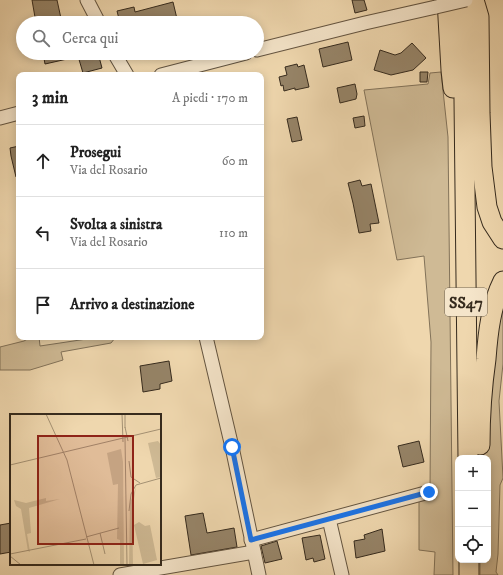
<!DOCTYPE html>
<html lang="it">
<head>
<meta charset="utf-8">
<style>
	:root { --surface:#fff; --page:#f6f6f6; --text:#222; --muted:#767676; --line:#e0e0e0 }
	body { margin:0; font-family:"IM FELL DW Pica",serif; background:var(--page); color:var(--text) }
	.controls { position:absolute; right:12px; bottom:12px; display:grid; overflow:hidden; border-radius:8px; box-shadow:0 2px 10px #0003 }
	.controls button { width:36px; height:36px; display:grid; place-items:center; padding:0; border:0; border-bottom:1px solid var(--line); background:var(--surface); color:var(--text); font:20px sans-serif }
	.stop { position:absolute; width:12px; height:12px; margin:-9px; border:3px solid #1a73e8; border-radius:50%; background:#fff }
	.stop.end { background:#1a73e8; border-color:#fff; box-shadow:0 1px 4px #0008 }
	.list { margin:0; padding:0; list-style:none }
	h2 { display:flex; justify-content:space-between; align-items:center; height:52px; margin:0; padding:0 16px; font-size:17px }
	h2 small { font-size:13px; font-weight:400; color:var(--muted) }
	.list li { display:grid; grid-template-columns:26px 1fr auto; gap:12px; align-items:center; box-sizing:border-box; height:72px; padding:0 16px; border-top:1px solid var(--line) }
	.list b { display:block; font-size:15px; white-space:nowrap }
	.list p { margin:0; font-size:13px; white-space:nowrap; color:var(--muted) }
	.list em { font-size:13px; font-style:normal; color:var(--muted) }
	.icon { flex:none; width:22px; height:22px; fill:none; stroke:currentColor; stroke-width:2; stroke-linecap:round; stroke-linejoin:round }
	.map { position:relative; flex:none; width:503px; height:575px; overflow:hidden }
	.search { position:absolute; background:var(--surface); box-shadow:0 2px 10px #0003; left:16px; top:16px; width:248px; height:44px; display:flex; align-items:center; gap:10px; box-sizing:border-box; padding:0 14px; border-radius:22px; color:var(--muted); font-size:15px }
	.panel { position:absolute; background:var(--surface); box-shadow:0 2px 10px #0003; left:16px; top:72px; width:248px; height:268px; border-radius:8px }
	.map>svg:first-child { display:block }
</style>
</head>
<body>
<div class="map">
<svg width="503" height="575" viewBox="0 0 503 575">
	<rect width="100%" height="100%" fill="#efd7ae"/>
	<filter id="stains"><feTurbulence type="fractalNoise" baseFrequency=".005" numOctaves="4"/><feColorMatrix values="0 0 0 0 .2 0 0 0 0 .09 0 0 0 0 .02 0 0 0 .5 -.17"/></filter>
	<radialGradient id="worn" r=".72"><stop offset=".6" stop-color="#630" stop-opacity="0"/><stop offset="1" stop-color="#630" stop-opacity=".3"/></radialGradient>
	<g fill="#cfba95" stroke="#827259">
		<path d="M441,72L448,137L453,575H434L435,552L419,550V494L430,491L431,342L424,256L397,260L364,90L428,84L430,73Z"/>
		<path d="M503,285V364L499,401L503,478L500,485L498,554L496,572L498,575H480V560H488V458H483L485,387Z"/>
		<path d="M31,337H39L40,346L100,337H115V338L111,343L61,352L63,360L30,370H0V347L24,341Z"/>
	</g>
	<g fill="#968468" stroke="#352a1d">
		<path d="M32,0H57L62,23H36Z"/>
		<path d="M352,0H364L367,10L355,13Z"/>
		<path d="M173,2L178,23H120L117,11L134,7L135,12Z"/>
		<path d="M348,42L352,60L323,67L319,49Z"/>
		<path d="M412,43L426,58L413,70L391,75L374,70L380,50L395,55L401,53Z"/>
		<path d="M43,53H76V57L45,64Z"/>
		<path d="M90,53H98L102,68L83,73L78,56Z"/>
		<path d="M297,64L298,67L304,65L309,87L295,90V88L284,91L283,85L281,86L279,77L287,75L285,67Z"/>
		<path d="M420,72H428L427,82H420Z"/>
		<path d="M355,84L357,94L356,99L340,103L337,88Z"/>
		<path d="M364,116L365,126L355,128L353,118Z"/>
		<path d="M297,117L302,140L292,142L287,119Z"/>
		<path d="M19,146V177H16L11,156L10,148Z"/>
		<path d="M360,180L362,186L371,184L379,223L370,224L371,231L359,233L353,203L348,183Z"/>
		<path d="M169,361L172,381L160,384V389L143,392L140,366Z"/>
		<path d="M419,441L424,462L403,467L398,446Z"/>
		<path d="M203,513L207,533L234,528L237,547L191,555L185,516Z"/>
		<path d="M11,523V552L0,554V525Z"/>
		<path d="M382,529L385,551L356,558L354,541L365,539L364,535Z"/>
		<path d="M320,535L325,559L314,562L313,558L306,560L302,538Z"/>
		<path d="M277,541L282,559L265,563L261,546Z"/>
	</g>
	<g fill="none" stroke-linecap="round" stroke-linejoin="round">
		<defs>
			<g id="minor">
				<path d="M87,0L99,23"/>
				<path d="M257,50L365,23L436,7"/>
				<path d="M114,53L127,75"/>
				<path d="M161,75L246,53"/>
				<path d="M0,118L19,113"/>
				<path d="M206,337L232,447L259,575"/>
				<path d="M329,519L342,575"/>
				<path d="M251,540L429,492"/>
				<path d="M120,575L254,552"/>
			</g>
			<g id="highway">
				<path d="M447,0L451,70L453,88"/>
				<path d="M474,0L479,17L480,113L482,167L487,207L492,222L503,239"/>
				<path d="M463,10L468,458"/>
				<path d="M480,445C480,416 482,387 486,359C488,332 491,305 503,281"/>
				<path d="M469,560V575"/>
			</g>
		</defs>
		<use href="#minor" stroke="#645541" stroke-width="15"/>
		<use href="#highway" stroke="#352a1d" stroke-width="21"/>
		<use href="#minor" stroke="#f5e5ca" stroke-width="13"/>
		<use href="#highway" stroke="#efd7ae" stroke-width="19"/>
		<defs>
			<path id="minor-bridge" d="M436,7L466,0"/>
		</defs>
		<use href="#minor-bridge" stroke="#645541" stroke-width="15" stroke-linecap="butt"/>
		<use href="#minor-bridge" stroke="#f5e5ca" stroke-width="13"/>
	</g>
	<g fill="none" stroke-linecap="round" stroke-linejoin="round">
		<path stroke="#1a73e8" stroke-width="5" d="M232,447L251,540L429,492"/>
	</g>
	<g text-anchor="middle" stroke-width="3" stroke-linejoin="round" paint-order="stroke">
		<rect fill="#f5e5ca" stroke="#6f6251" stroke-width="1" x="445" y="288" width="42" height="28" rx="3"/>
		<g font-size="16" font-weight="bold" fill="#352a1d">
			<text x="466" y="308">SS47</text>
		</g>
	</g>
	<g transform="translate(10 414)">
		<rect width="151" height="151" fill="#efd7ae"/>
		<path d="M148,27L151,31V63L146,64L138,29ZM111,35L113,48L114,151H110V126L107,125L108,70L103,71L97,39ZM126,73L122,97L123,151H119L120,89ZM36,84V87L50,85L19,94L21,119L17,120L20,138L18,137L11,95L6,92L4,86L16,89ZM129,108L135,112L140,111L147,146L133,150L124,111Z" fill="#cfba95"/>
		<path fill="none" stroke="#a59274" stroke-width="1" d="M36,0L57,46L84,151M112,0L113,28M115,0V14M115,13L118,27M115,24L117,151M119,47L121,63L130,69M0,51L151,15M119,97L121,80L126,71L151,64M90,119L95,140M76,123L109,114M0,140L76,125M0,142L11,151"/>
		<path fill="#8f2418" fill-opacity="0.15" stroke="#8f2418" stroke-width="2" d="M28,22H123V130H28Z"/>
		<rect width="151" height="151" fill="none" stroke="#352a1d" stroke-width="2"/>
	</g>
	<rect width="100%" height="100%" filter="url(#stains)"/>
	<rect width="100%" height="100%" fill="url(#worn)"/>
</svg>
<div class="controls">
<button>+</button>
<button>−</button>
<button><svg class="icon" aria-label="locate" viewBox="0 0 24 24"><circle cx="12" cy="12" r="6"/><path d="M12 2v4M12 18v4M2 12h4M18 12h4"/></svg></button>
</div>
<div class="stop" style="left:232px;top:447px"></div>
<div class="stop end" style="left:429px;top:492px"></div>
<div class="search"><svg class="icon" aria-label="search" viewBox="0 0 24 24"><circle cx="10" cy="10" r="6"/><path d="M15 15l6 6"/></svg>Cerca qui</div>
<section class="panel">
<h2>3 min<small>A piedi · 170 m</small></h2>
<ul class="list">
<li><svg class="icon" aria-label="ahead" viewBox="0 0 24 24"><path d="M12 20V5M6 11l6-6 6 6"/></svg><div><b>Prosegui</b><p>Via del Rosario</p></div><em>60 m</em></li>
<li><svg class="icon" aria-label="left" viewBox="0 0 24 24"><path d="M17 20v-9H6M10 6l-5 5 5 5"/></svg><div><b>Svolta a sinistra</b><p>Via del Rosario</p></div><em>110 m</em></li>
<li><svg class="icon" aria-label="arrive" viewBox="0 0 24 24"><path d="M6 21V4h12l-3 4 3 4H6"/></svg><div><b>Arrivo a destinazione</b></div></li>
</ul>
</section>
</div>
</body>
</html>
